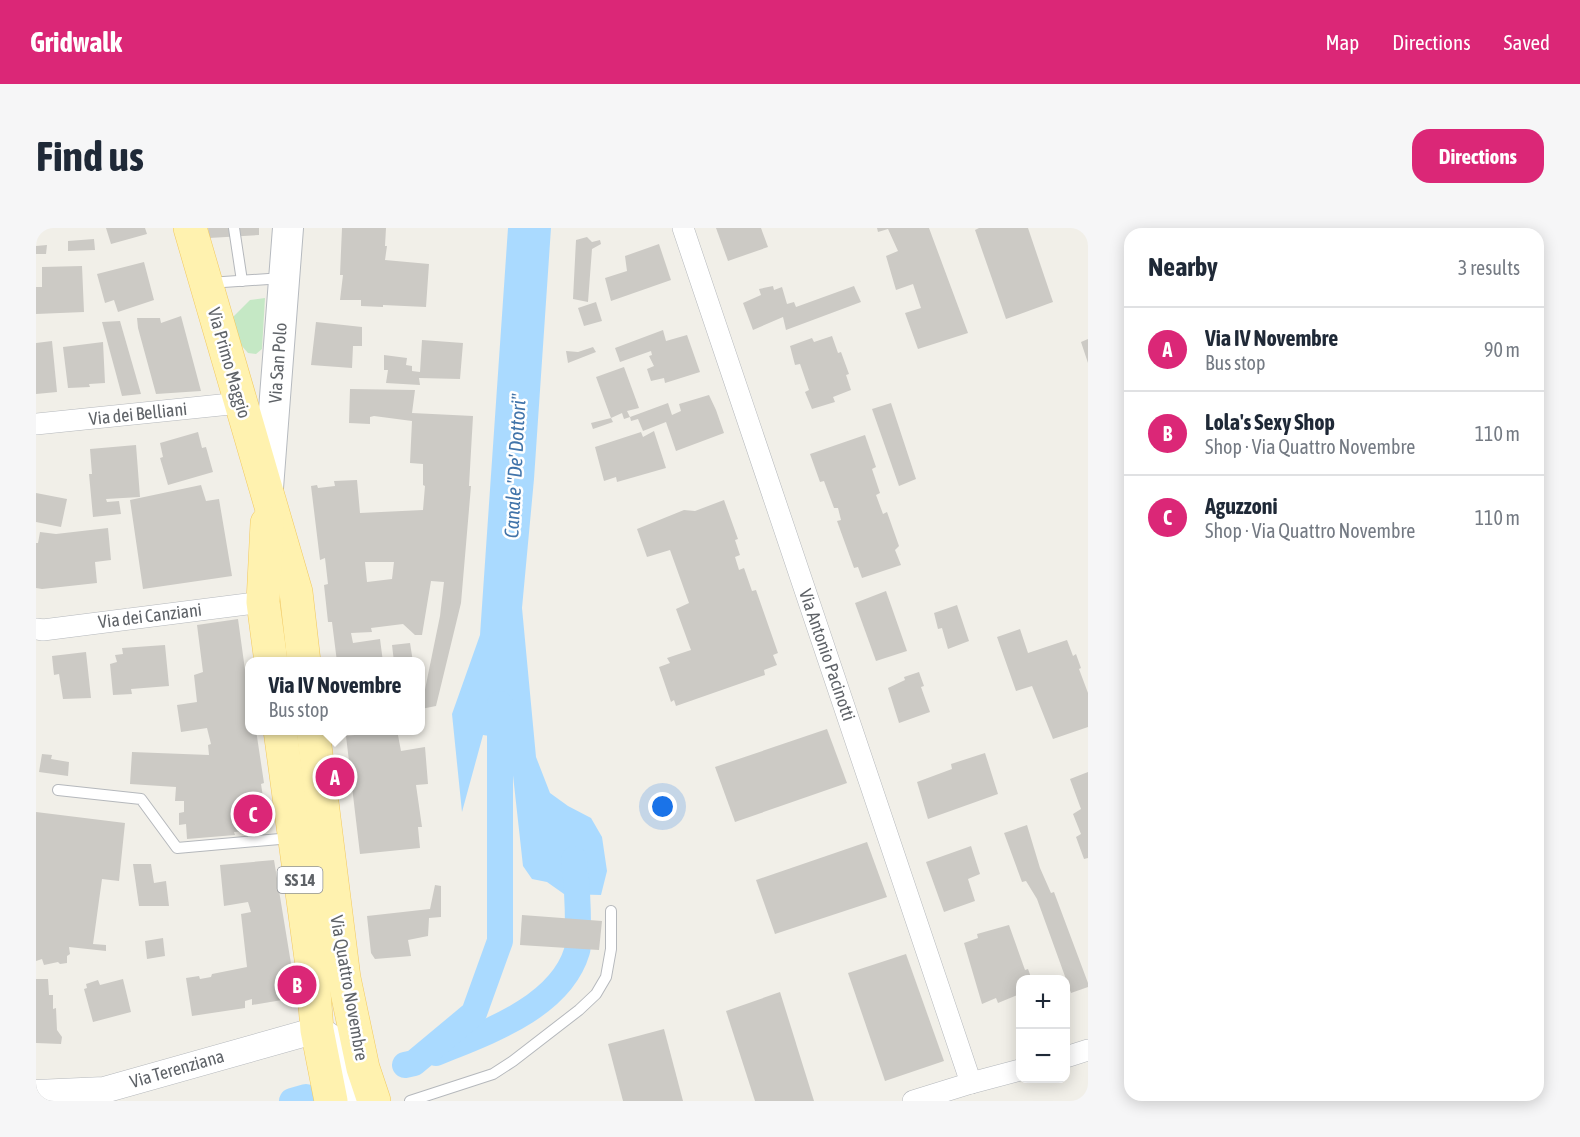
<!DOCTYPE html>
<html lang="en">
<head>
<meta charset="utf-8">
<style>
	:root { --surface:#fff; --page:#f6f6f7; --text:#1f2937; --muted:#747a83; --line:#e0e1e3; --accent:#db2777 }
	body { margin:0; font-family:"Asap Condensed",sans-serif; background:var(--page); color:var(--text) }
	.controls { position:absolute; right:18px; bottom:18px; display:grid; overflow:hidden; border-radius:12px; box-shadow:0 3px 15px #0003 }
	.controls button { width:54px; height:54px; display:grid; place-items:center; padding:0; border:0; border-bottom:2px solid var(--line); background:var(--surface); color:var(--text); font:30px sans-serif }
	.you { position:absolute; left:627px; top:579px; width:21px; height:21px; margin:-15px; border:4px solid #fff; border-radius:50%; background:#1a73e8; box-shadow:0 0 0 9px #1a73e833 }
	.badge { display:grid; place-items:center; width:39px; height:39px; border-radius:50%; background:var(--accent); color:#fff; font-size:20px; font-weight:700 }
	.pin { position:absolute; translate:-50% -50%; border:3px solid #fff; box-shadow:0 2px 6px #0006 }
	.popup { position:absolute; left:209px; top:429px; width:180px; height:78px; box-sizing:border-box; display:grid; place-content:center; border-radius:12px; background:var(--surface); filter:drop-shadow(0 2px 4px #0005); font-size:20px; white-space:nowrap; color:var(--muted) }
	.popup b { font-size:22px; color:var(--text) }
	.popup::after { content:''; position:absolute; left:50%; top:100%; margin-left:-12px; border:12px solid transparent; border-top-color:var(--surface) }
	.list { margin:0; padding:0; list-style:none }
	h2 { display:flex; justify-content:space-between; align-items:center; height:78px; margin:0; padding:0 24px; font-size:26px }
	h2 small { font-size:20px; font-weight:400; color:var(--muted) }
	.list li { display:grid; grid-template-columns:39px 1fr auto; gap:18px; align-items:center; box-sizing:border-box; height:84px; padding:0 24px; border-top:2px solid var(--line) }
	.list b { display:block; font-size:22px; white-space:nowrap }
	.list p { margin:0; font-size:20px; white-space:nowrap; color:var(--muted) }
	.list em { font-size:20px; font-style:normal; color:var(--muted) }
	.map { position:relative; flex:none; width:1052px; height:873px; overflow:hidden; border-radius:18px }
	header { display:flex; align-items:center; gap:36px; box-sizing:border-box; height:84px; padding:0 30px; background:var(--accent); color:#fff }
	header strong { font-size:28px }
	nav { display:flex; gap:33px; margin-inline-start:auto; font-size:21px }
	.intro { display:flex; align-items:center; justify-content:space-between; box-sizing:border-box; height:144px; padding:0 36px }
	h1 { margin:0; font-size:42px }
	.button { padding:15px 27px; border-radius:18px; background:var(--accent); color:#fff; font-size:21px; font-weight:700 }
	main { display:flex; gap:36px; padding:0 36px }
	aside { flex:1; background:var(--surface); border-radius:18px; box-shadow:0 3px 15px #0003 }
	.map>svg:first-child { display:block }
</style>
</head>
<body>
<header>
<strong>Gridwalk</strong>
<nav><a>Map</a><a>Directions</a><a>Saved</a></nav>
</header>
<div class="intro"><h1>Find us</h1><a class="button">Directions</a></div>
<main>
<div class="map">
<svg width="1052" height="873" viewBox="0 0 1052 873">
	<rect width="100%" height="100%" fill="#f1efe8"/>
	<path fill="#c5e8c5" d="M229,70L226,121L220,126L212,125L205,117L197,89L214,72Z"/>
	<path fill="#aadaff" d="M472,0H515L498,251L486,380L500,529L514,565L532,578L555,590L566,609L571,643L565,667L528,666L511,654L496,651L487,638L473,511L447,507L426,584L416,486L444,407Z"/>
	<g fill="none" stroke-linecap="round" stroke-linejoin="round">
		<g stroke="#aadaff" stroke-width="26">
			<path d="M400,825C449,805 524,780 541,723C543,716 542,707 542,700C542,677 541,655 538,631"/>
			<path d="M369,837L378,835L438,785L464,713V476"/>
			<path d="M256,873L270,869"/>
		</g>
	</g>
	<g fill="#cccac5" fill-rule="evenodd">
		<path d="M70,0H109L111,6L75,16Z"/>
		<path d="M172,0H223V7L173,10Z"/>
		<path d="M306,0H350L349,18H351L349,32L393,36L390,79L347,77V79L325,78V72H304L307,47H304Z"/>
		<path d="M680,0H725L732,19L692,33Z"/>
		<path d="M841,0H893L932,105L882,121L869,85L885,80L877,56L860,62L850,28L862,23L852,1L842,4Z"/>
		<path d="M943,0H992L1017,74L970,91L939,2Z"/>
		<path d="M551,9L556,14L564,12L565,16L556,21L552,74L537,71L540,12Z"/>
		<path d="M58,11L59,22L32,23V13Z"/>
		<path d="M623,16L635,52L575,73L569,50L591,43L589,28Z"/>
		<path d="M11,17L10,26H0V18Z"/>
		<path d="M108,34L118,72L82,84L78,72L69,75L61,46Z"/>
		<path d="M46,38L48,84L0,86V59H6V39Z"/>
		<path d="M737,58L738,62L746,59L751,76L758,74L760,79L818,58L825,74L750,102L747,89L717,102L707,75L725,67L723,61Z"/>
		<path d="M560,74L566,93L548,98L542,80Z"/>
		<path d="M145,88L165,163L120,166L102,100L101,90H124L125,95Z"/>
		<path d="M84,93L105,166L86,168L66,94Z"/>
		<path d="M280,94L326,99V118H317L316,140L275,137Z"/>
		<path d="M627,102L630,113L651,107L664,144L629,155L628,150L615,153L611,141L618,138L613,128L616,127L615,123L584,134L579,120Z"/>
		<path d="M796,108L802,125L805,124L813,146L810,147L815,162L797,169L799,174L776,181L769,164L773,162L764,136L759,137L754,118L776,110L778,114Z"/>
		<path d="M1052,111V135L1045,114Z"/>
		<path d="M386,112L427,115L424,151L383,150L384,157L350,155L352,142H348V127L371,130L370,137L376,138V143L384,144Z"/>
		<path d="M16,113L21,164L0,166V115Z"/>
		<path d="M67,114L69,155L53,156L54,159L32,160L27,119Z"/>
		<path d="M557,119L560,124L532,135L530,123L542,124Z"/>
		<path d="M588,139L603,180L591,183L594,189L588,191L586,185L575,190L577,194L557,201L555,195L575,190L560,149Z"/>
		<path d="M314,161L379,162L376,185L437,188L433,258H435L425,375L400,478L385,481L404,388L408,354L395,353L386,407H379L367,396L335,400L336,404L315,405L317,415L344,411L347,434H301L296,394H292L288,357L292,356L289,330L284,332L275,258L281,257L282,260L299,258L298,253L321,252L324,285L387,282L389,258L387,257V236L374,235L376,193L338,188L334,189V196L313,195ZM329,334H358L356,351L331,354Z"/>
		<path d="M673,167L680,182L688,205L640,223L630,194L607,203L602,191L595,193L594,189L632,175L636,187L645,183L643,176Z"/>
		<path d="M855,175L880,251L863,258L836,181Z"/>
		<path d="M618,203L630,240L581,254L580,249L568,253L559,219L605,204L607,209Z"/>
		<path d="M162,204L166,220L170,219L177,244L132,257L124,230L127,229L124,215Z"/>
		<path d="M829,207L840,239L836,241L844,265L840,267L847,286L851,284L863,318L859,322L865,337L826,350L822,339L818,340L801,293L805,292L802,280H798L788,253L784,254L774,226Z"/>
		<path d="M100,217L104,269L70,271L71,274L83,273L85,286L57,289L53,246H56L54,221Z"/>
		<path d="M165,257L170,273L183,271L196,348L107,361L94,272Z"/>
		<path d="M0,265L31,271L25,299L0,294Z"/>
		<path d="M688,272L702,311L699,312L704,327L699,329L703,342L708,340L716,363L720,362L742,425L737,427L741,437L728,442L729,447L640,478L638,472L635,474L623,439L634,435L631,430L655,422L640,381L653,375L634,322L611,329L601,301L648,282L659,283Z"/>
		<path d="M72,300L75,332L59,334L61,355L6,361L0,360V315H2L4,304L20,306Z"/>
		<path d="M850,363L871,423L840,433L819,375Z"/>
		<path d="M921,377L933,413L912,421L906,400L902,401L898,385Z"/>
		<path d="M202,391L214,478V502H220L228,555L225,556L232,601L198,604L199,607L151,611L150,596L143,597V585L148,584V573H139L140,559L94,556L96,524L173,527L172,517L175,516L171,500L145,504L141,477L161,474L158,447L167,444L161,397Z"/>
		<path d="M984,401L992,425L1031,412L1037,428L1040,426L1045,440L1043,441L1052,465V499L1017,511L996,458L980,463L961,409Z"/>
		<path d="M374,415L377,434H358L356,417Z"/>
		<path d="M129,417L133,458L95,461L96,466L77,467L74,436L81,434L79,427L87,426L86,420Z"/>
		<path d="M50,424L55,470L27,471L23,446L18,447L16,428Z"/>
		<path d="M883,444L888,458L885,459L894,484L863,495L852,460L869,452L868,449Z"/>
		<path d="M791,501L811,555L699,594L679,539Z"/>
		<path d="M361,502L365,523L389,519L392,556L380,557L386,599H382L384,620L324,626L310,508Z"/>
		<path d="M949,525L962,566L892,591L881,554L916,541L915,536Z"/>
		<path d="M6,526L16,527L15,531L33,534L32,548L3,544Z"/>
		<path d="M1052,544V630L1048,631L1040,609L1045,606L1037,586L1045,581L1034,551Z"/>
		<path d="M0,584L89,595L83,653L66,651L57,716L70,717V723L33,719L34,726L31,728V735L24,736L22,734L8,737L6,731L0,733Z"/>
		<path d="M991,597L1004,640L1015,665L1018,664L1052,755V759L1035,765L1001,671L990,653L986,654L968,605Z"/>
		<path d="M831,614L851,669L739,706L720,652Z"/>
		<path d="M935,618L944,646L932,651L939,673L908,684L890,634Z"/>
		<path d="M238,632L259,760L252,771L216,777V771L209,773V780L156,788L150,750L163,748L164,751L175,749L176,746L211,739L205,686L215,684L212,674L188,678L184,637Z"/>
		<path d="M97,636H115L118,655L130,653L133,678H103Z"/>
		<path d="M399,657L405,658V689L393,690L392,708L372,712L375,728L339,731L335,725L331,688L394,681Z"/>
		<path d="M486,687L566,693L563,722L484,717Z"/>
		<path d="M973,697L989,742L992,741L996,752H984V766L962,775L960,770L946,776L928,715L942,710L941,706Z"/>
		<path d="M127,710L129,728L111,731L109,713Z"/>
		<path d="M870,726L908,833L849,853L812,745Z"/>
		<path d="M0,751H12L13,767H17V781L20,780L21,802L26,809L25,816L0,815Z"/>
		<path d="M87,751L95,784L57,794L48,761L51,760L50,756L62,752L64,757Z"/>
		<path d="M744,764L778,873H719L690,783Z"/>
		<path d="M628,801L647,873H587L572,816Z"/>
	</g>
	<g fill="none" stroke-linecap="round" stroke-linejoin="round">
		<defs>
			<g id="service">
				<path d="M198,0L206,53"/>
				<path d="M173,55L247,50"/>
				<path d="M22,562L105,571L141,620L255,610"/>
				<path d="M374,873L457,846L477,833L543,782L560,766L570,749L575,721V683"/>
			</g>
			<g id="minor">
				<path d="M647,0L935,855"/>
				<path d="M0,196L204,175"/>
				<path d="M0,401L7,402L227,374"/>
				<path d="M1030,829L1052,822"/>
				<path d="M877,873L935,855L984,842"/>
			</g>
			<path id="tertiary" d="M0,865L68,862L281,802C311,810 309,848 321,873"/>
			<path id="secondary" d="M232,260L252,0"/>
			<g id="primary">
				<path d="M154,0L260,364L268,434"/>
				<path d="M231,295L227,374L235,434"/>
				<path d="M244,502L276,738L281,802L295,873"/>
				<path d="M277,502L308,750L327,840L338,873"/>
			</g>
		</defs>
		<use href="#service" stroke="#b5b8bc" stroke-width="12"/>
		<use href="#minor" stroke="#b5b8bc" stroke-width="22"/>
		<use href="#tertiary" stroke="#b5b8bc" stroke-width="27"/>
		<use href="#secondary" stroke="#b6babf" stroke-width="32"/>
		<use href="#primary" stroke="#f2c960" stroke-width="34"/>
		<use href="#service" stroke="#fff" stroke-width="10"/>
		<use href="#minor" stroke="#fff" stroke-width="21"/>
		<use href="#tertiary" stroke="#fff" stroke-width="26"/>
		<use href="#secondary" stroke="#fff" stroke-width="30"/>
		<use href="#primary" stroke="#fff2af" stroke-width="33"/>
	</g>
	<g text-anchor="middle" stroke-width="5" stroke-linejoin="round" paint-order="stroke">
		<rect fill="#fff" stroke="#8f9295" stroke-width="1.5" x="241.5" y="639" width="45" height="26" rx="4.5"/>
		<g font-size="16" font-weight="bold" fill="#5f6368">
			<text x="264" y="658">SS 14</text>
		</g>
		<g font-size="18" fill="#5f6368" stroke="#fff">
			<text transform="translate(193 135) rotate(74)" y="6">Via Primo Maggio</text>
			<text transform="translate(242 135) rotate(-86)" y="6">Via San Polo</text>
			<text transform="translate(102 186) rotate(-6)" y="6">Via dei Belliani</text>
			<text transform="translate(114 388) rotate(-7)" y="6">Via dei Canziani</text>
			<text transform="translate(791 427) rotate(71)" y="6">Via Antonio Pacinotti</text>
			<text transform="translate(313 760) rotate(80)" y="6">Via Quattro Novembre</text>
			<text transform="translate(141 841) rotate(-16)" y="6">Via Terenziana</text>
		</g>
		<g font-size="20" font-style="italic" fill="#4174aa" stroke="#fff">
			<text transform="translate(479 238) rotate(-87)" y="7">Canale "De' Dottori"</text>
		</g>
	</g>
</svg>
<div class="controls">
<button>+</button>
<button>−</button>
</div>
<div class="you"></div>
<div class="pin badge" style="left:299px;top:549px">A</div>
<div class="popup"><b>Via IV Novembre</b>Bus stop</div>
<div class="pin badge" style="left:261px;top:757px">B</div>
<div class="pin badge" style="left:217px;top:586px">C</div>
</div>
<aside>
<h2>Nearby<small>3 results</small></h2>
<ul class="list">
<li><span class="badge">A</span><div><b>Via IV Novembre</b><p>Bus stop</p></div><em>90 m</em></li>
<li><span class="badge">B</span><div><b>Lola's Sexy Shop</b><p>Shop · Via Quattro Novembre</p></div><em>110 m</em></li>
<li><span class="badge">C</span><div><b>Aguzzoni</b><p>Shop · Via Quattro Novembre</p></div><em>110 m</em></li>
</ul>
</aside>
</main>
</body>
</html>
